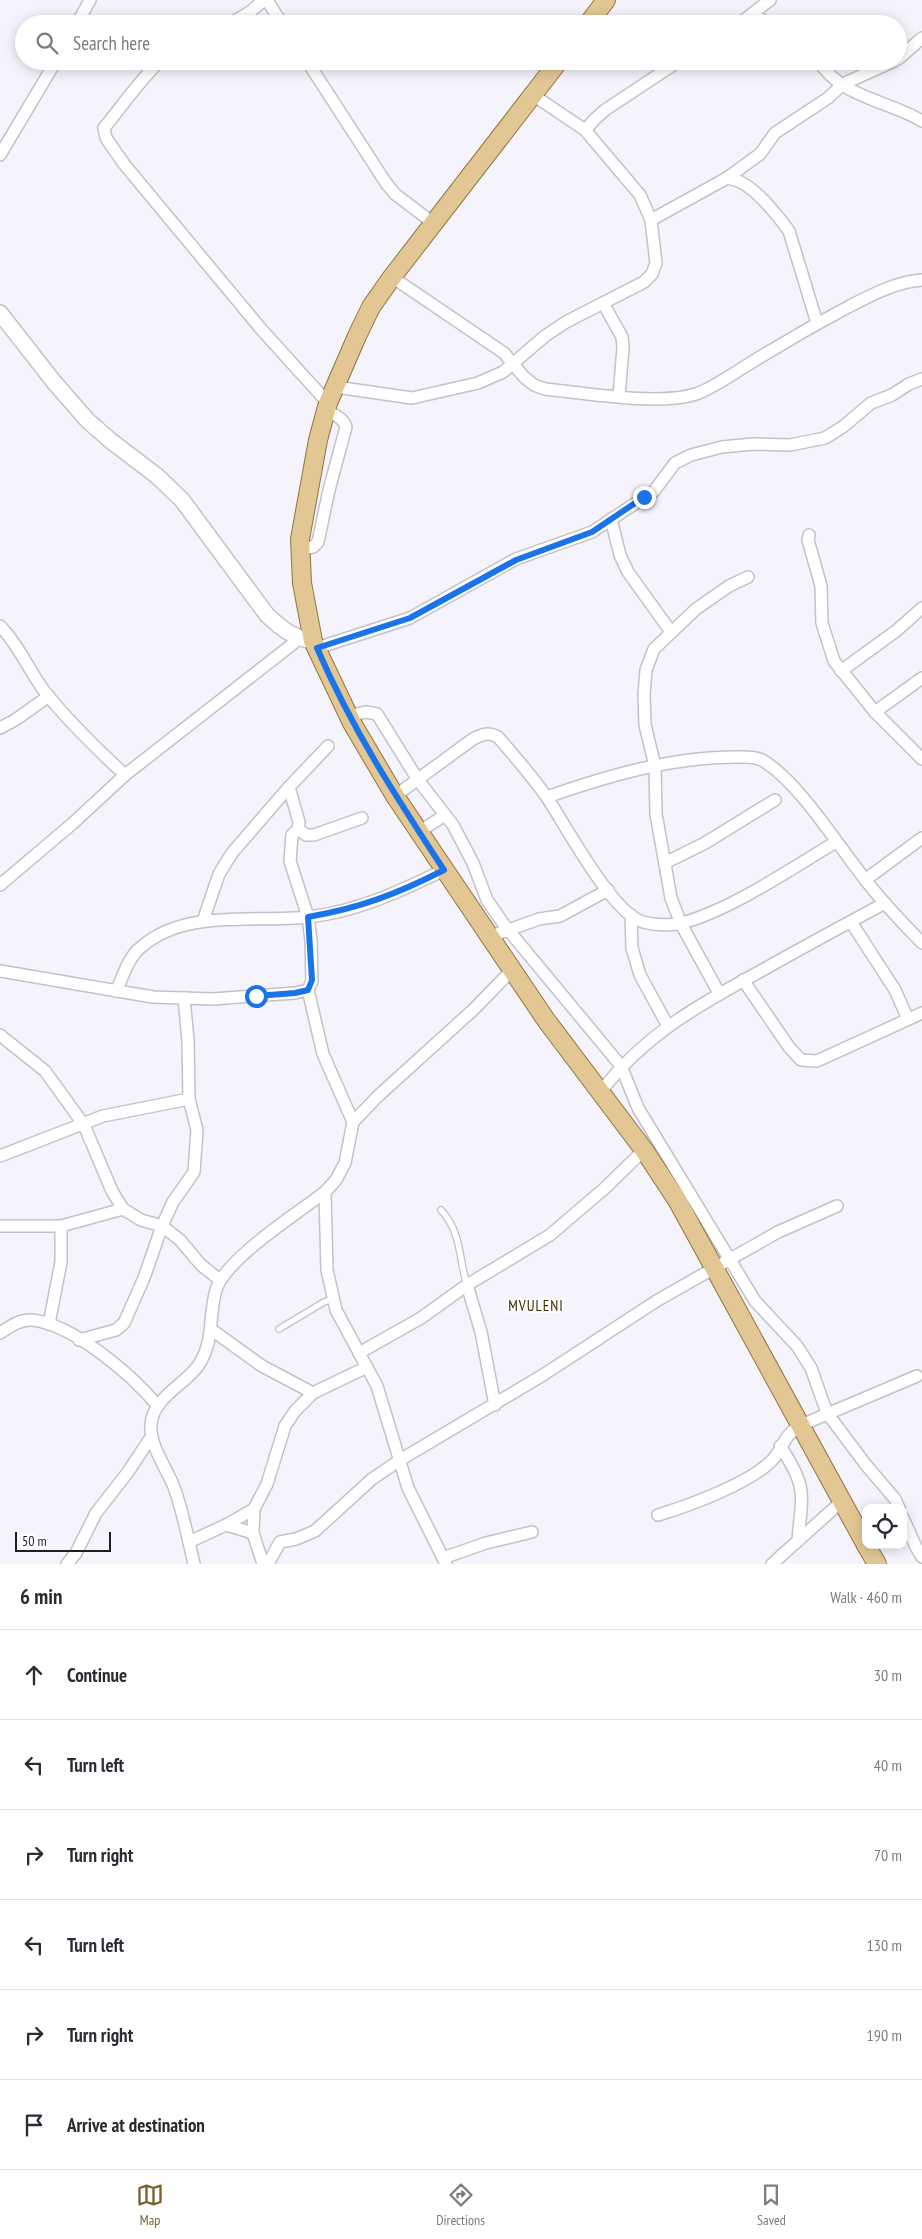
<!DOCTYPE html>
<html lang="en">
<head>
<meta charset="utf-8">
<style>
	:root { --surface:#fff; --page:#f2f2f3; --text:#2b2b33; --muted:#7c7c81; --line:#e1e1e2; --accent:#796031 }
	body { margin:0; font-family:"PT Sans Narrow",sans-serif; background:var(--page); color:var(--text) }
	.controls { position:absolute; right:15px; bottom:15px; display:grid; overflow:hidden; border-radius:10px; box-shadow:0 2px 12px #0003 }
	.controls button { width:45px; height:45px; display:grid; place-items:center; padding:0; border:0; border-bottom:1px solid var(--line); background:var(--surface); color:var(--text); font:25px sans-serif }
	.scale { position:absolute; left:15px; bottom:12px; width:96px; box-sizing:border-box; padding-left:5px; border:2px solid #1e1e21; border-top:0; font-size:14px; line-height:18px; white-space:nowrap; color:#1e1e21; -webkit-text-stroke:4px #fff; paint-order:stroke }
	.stop { position:absolute; width:15px; height:15px; margin:-11px; border:4px solid #1a73e8; border-radius:50%; background:#fff }
	.stop.end { background:#1a73e8; border-color:#fff; box-shadow:0 1px 5px #0008 }
	.list { margin:0; padding:0; list-style:none }
	h2 { display:flex; justify-content:space-between; align-items:center; height:65px; margin:0; padding:0 20px; font-size:21px }
	h2 small { font-size:16px; font-weight:400; color:var(--muted) }
	.list li { display:grid; grid-template-columns:32px 1fr auto; gap:15px; align-items:center; box-sizing:border-box; height:90px; padding:0 20px; border-top:1px solid var(--line) }
	.list b { display:block; font-size:19px; white-space:nowrap }
	.list em { font-size:16px; font-style:normal; color:var(--muted) }
	.icon { flex:none; width:28px; height:28px; fill:none; stroke:currentColor; stroke-width:2; stroke-linecap:round; stroke-linejoin:round }
	.map { position:relative; flex:none; width:922px; height:1564px; overflow:hidden }
	.search { position:absolute; background:var(--surface); box-shadow:0 2px 12px #0003; left:15px; right:15px; top:15px; height:55px; display:flex; align-items:center; gap:12px; box-sizing:border-box; padding:0 18px; border-radius:28px; color:var(--muted); font-size:19px }
	.sheet { height:605px; background:var(--surface) }
	nav { display:flex; justify-content:space-around; align-items:center; box-sizing:border-box; height:70px; border-top:1px solid var(--line); background:var(--surface); font-size:14px; color:var(--muted) }
	nav a { display:grid; justify-items:center; gap:2px }
	nav .on { color:var(--accent) }
	.map>svg:first-child { display:block }
</style>
</head>
<body>
<div class="map">
<svg width="922" height="1564" viewBox="0 0 922 1564">
	<rect width="100%" height="100%" fill="#f5f3fc"/>
	<g fill="none" stroke-linecap="round" stroke-linejoin="round">
		<defs>
			<g id="lane">
				<path d="M441,1210C462,1233 458,1256 467,1285"/>
				<path d="M279,1329L324,1302L333,1299"/>
			</g>
			<g id="street">
				<path d="M267,0L282,24"/>
				<path d="M752,15L770,24"/>
				<path d="M77,24L90,0"/>
				<path d="M230,24L250,12L264,0"/>
				<path d="M739,24L770,0"/>
				<path d="M898,59L922,38"/>
				<path d="M160,61C138,82 123,105 104,128L106,138L124,164L261,329L328,403"/>
				<path d="M307,61L386,183L395,194L433,223"/>
				<path d="M819,61C840,97 889,101 922,121"/>
				<path d="M585,130L595,119L605,110L679,61"/>
				<path d="M0,155L56,61"/>
				<path d="M727,178L760,154L775,133L828,98L843,84L894,61"/>
				<path d="M651,220L727,178C732,179 738,180 742,183C757,190 779,217 789,231L817,323"/>
				<path d="M392,277L504,353L524,377L534,385L545,389C585,393 659,406 696,394C715,387 732,374 749,364C781,344 814,325 848,307C872,295 895,282 922,280"/>
				<path d="M603,303L622,337L623,348L619,396"/>
				<path d="M336,387L412,398L478,383L503,372L545,336L566,322L644,282L652,274L656,263L651,220L640,195L585,130L533,95"/>
				<path d="M611,519L620,555L628,572L671,632"/>
				<path d="M809,535L808,540L821,586L822,623L834,661L875,712L922,759"/>
				<path d="M300,549L313,547L318,542L329,490L346,427C343,417 334,415 326,411"/>
				<path d="M0,626C19,645 29,671 45,692C69,722 97,749 125,775"/>
				<path d="M317,648L410,618L516,559L592,532L654,491L675,463L691,455L722,447L753,444L790,445L825,438L844,426L871,403L892,395L909,384L922,379"/>
				<path d="M841,671L896,631L922,608"/>
				<path d="M875,712L922,678"/>
				<path d="M348,716L366,712L377,714L418,780L453,825L473,863L487,900L505,926L621,1066L638,1108L755,1301L797,1346L811,1368L827,1413L866,1465L895,1499L899,1508"/>
				<path d="M0,728L15,720L49,696"/>
				<path d="M395,796L473,739C483,734 488,732 498,737C515,757 533,777 548,799C567,828 609,906 638,920C648,925 671,926 682,923C731,910 792,868 836,842"/>
				<path d="M547,797C607,776 671,757 736,757C745,757 754,756 762,760C799,782 836,843 864,878C881,901 902,922 922,943"/>
				<path d="M298,829L306,835H314L362,818"/>
				<path d="M419,832L445,815"/>
				<path d="M665,863L705,843L775,800"/>
				<path d="M865,880L922,838"/>
				<path d="M0,885L72,824L125,775L299,639"/>
				<path d="M631,915L632,948L640,975L668,1026"/>
				<path d="M203,921L219,874L232,853L289,787L328,746"/>
				<path d="M851,922L895,990L908,1019"/>
				<path d="M489,937L539,919L560,916L608,890"/>
				<path d="M0,971L153,997L213,999L295,993L308,990L312,981L311,940L308,917L290,861L292,835L298,829L299,822L289,787"/>
				<path d="M743,980L789,1047L801,1060L817,1061L922,1013"/>
				<path d="M308,990L323,1054L353,1122"/>
				<path d="M116,991C123,977 128,958 140,948C184,908 255,923 308,917C356,912 401,891 444,870"/>
				<path d="M719,993L681,924L671,898L656,814L655,766L645,725L644,695L646,670L654,649L696,609L729,586L748,577"/>
				<path d="M0,1035L45,1071L84,1125L112,1191L123,1209L141,1220L162,1226L180,1240L201,1265L220,1280"/>
				<path d="M600,1093C645,1033 704,1002 768,967C807,945 846,924 885,903"/>
				<path d="M0,1156L103,1116L189,1099"/>
				<path d="M325,1192L327,1270L336,1310L377,1386L408,1488L446,1564"/>
				<path d="M0,1226H61L123,1209"/>
				<path d="M467,1285L481,1332L495,1405"/>
				<path d="M49,1324L61,1262V1226"/>
				<path d="M212,1330L262,1366L313,1393"/>
				<path d="M0,1333C9,1327 20,1319 32,1320C73,1324 132,1375 158,1406"/>
				<path d="M79,1340L116,1330L124,1323L144,1278L162,1226L173,1202L194,1172L197,1130L189,1099L188,1040L184,998"/>
				<path d="M359,1353L421,1318L467,1285L550,1235L605,1188L644,1150"/>
				<path d="M780,1446C808,1488 802,1493 798,1541"/>
				<path d="M658,1515C688,1506 754,1482 774,1458C785,1445 782,1438 799,1426L917,1376"/>
				<path d="M903,1518L916,1547L922,1557"/>
				<path d="M226,1525L253,1533"/>
				<path d="M189,1542L226,1525L254,1509"/>
				<path d="M443,1558L486,1543L532,1532"/>
				<path d="M67,1564L76,1553L96,1513L128,1472L151,1437"/>
				<path d="M194,1564C188,1538 183,1512 174,1487C166,1467 149,1445 151,1424C153,1398 184,1385 198,1366C215,1341 208,1317 216,1290C225,1259 298,1213 325,1192L336,1180L345,1163L353,1122L377,1097L474,1009L512,970"/>
				<path d="M263,1564L253,1533L254,1509L267,1484L285,1426L295,1411L313,1393L367,1367"/>
				<path d="M268,1564L280,1542L296,1539L315,1531L372,1479L400,1460L543,1375L658,1300L778,1232L837,1206"/>
				<path d="M772,1564L841,1502"/>
			</g>
			<path id="secondary" d="M0,313L54,382L88,421L111,441L157,476L182,500L267,615C282,629 293,638 313,641"/>
			<g id="primary">
				<path d="M588,24L606,0"/>
				<path d="M559,61L392,277L371,307L357,336L328,403L318,440L300,539L302,583L313,641L352,723L395,796L546,1020L644,1150L677,1200L866,1545"/>
				<path d="M866,1545L877,1564"/>
			</g>
		</defs>
		<use href="#lane" stroke="#c3c1ca" stroke-width="8"/>
		<use href="#street" stroke="#c3c1ca" stroke-width="14"/>
		<use href="#secondary" stroke="#c3c1ca" stroke-width="18"/>
		<use href="#primary" stroke="#90743d" stroke-width="20"/>
		<use href="#lane" stroke="#fff" stroke-width="5.5"/>
		<use href="#street" stroke="#fff" stroke-width="11"/>
		<use href="#secondary" stroke="#fff" stroke-width="15"/>
		<use href="#primary" stroke="#e2c794" stroke-width="18"/>
	</g>
	<g fill="none" stroke-linecap="round" stroke-linejoin="round">
		<path stroke="#1a73e8" stroke-width="6" d="M256,996L295,993L308,990L312,980L308,917C360,908 397,894 444,870C396,797 352,729 317,648L410,618L516,560L592,532L644,497"/>
	</g>
	<g text-anchor="middle" stroke-width="4" stroke-linejoin="round" paint-order="stroke">
		<g font-size="15" letter-spacing="1" fill="#3c2901" stroke="#fff">
			<text x="536" y="1311">MVULENI</text>
		</g>
	</g>
</svg>
<div class="controls">
<button><svg class="icon" aria-label="locate" viewBox="0 0 24 24"><circle cx="12" cy="12" r="6"/><path d="M12 2v4M12 18v4M2 12h4M18 12h4"/></svg></button>
</div>
<div class="scale">50 m</div>
<div class="stop" style="left:256px;top:996px"></div>
<div class="stop end" style="left:644px;top:497px"></div>
<div class="search"><svg class="icon" aria-label="search" viewBox="0 0 24 24"><circle cx="10" cy="10" r="6"/><path d="M15 15l6 6"/></svg>Search here</div>
</div>
<section class="sheet">
<h2>6 min<small>Walk · 460 m</small></h2>
<ul class="list">
<li><svg class="icon" aria-label="ahead" viewBox="0 0 24 24"><path d="M12 20V5M6 11l6-6 6 6"/></svg><div><b>Continue</b></div><em>30 m</em></li>
<li><svg class="icon" aria-label="left" viewBox="0 0 24 24"><path d="M17 20v-9H6M10 6l-5 5 5 5"/></svg><div><b>Turn left</b></div><em>40 m</em></li>
<li><svg class="icon" aria-label="right" viewBox="0 0 24 24"><path d="M7 20v-9h11M14 6l5 5-5 5"/></svg><div><b>Turn right</b></div><em>70 m</em></li>
<li><svg class="icon" aria-label="left" viewBox="0 0 24 24"><path d="M17 20v-9H6M10 6l-5 5 5 5"/></svg><div><b>Turn left</b></div><em>130 m</em></li>
<li><svg class="icon" aria-label="right" viewBox="0 0 24 24"><path d="M7 20v-9h11M14 6l5 5-5 5"/></svg><div><b>Turn right</b></div><em>190 m</em></li>
<li><svg class="icon" aria-label="arrive" viewBox="0 0 24 24"><path d="M6 21V4h12l-3 4 3 4H6"/></svg><div><b>Arrive at destination</b></div></li>
</ul>
</section>
<nav>
<a class="on"><svg class="icon" aria-label="map" viewBox="0 0 24 24"><path d="M3 6l6-2 6 2 6-2v14l-6 2-6-2-6 2zM9 4v14M15 6v14"/></svg>Map</a>
<a><svg class="icon" aria-label="directions" viewBox="0 0 24 24"><path d="M12 3l9 9-9 9-9-9zM9 14v-3h6M13 9l2 2-2 2"/></svg>Directions</a>
<a><svg class="icon" aria-label="saved" viewBox="0 0 24 24"><path d="M7 4h10v16l-5-4-5 4z"/></svg>Saved</a>
</nav>
</body>
</html>
